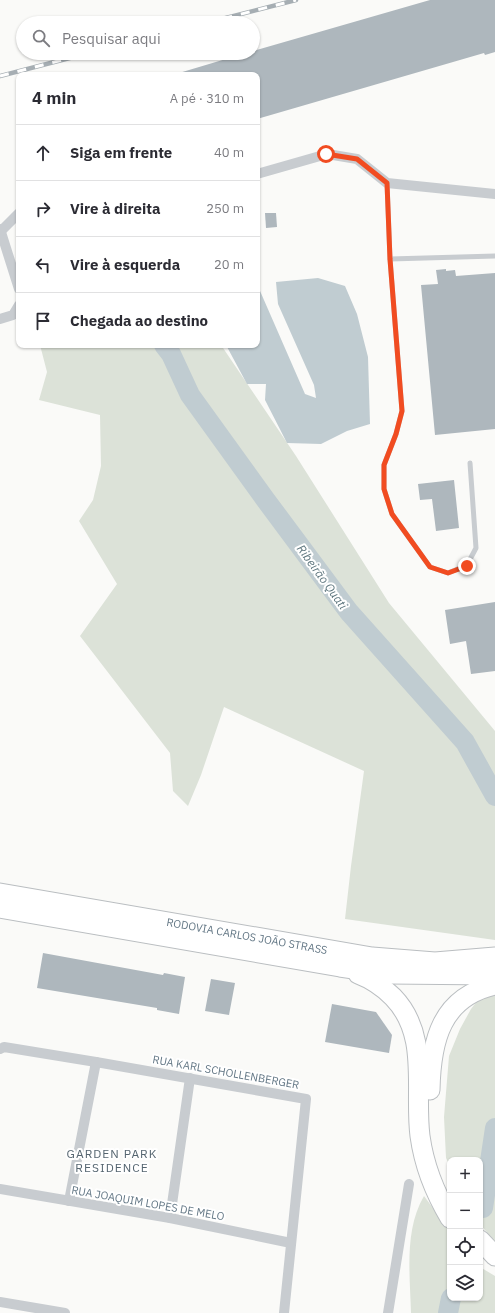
<!DOCTYPE html>
<html lang="pt">
<head>
<meta charset="utf-8">
<style>
	:root { --surface:#fff; --page:#f7f7f7; --text:#2b2b33; --muted:#7c7c81; --line:#e1e1e2 }
	body { margin:0; font-family:"IBM Plex Sans",sans-serif; background:var(--page); color:var(--text) }
	.controls { position:absolute; right:12px; bottom:12px; display:grid; overflow:hidden; border-radius:8px; box-shadow:0 1px 3px #0004 }
	.controls button { width:36px; height:36px; display:grid; place-items:center; padding:0; border:0; border-bottom:1px solid var(--line); background:var(--surface); color:var(--text); font:20px sans-serif }
	.stop { position:absolute; width:12px; height:12px; margin:-9px; border:3px solid #f14c21; border-radius:50%; background:#fff }
	.stop.end { background:#f14c21; border-color:#fff; box-shadow:0 1px 4px #0008 }
	.list { margin:0; padding:0; list-style:none }
	h2 { display:flex; justify-content:space-between; align-items:center; height:52px; margin:0; padding:0 16px; font-size:17px }
	h2 small { font-size:13px; font-weight:400; color:var(--muted) }
	.list li { display:grid; grid-template-columns:26px 1fr auto; gap:12px; align-items:center; box-sizing:border-box; height:56px; padding:0 16px; border-top:1px solid var(--line) }
	.list b { display:block; font-size:15px; white-space:nowrap }
	.list em { font-size:13px; font-style:normal; color:var(--muted) }
	.icon { flex:none; width:22px; height:22px; fill:none; stroke:currentColor; stroke-width:2; stroke-linecap:round; stroke-linejoin:round }
	.map { position:relative; flex:none; width:495px; height:1313px; overflow:hidden }
	.search { position:absolute; background:var(--surface); box-shadow:0 1px 3px #0004; left:16px; top:16px; width:244px; height:44px; display:flex; align-items:center; gap:10px; box-sizing:border-box; padding:0 14px; border-radius:22px; color:var(--muted); font-size:15px }
	.panel { position:absolute; background:var(--surface); box-shadow:0 1px 3px #0004; left:16px; top:72px; width:244px; height:276px; border-radius:8px }
	.map>svg:first-child { display:block }
</style>
</head>
<body>
<div class="map">
<svg width="495" height="1313" viewBox="0 0 495 1313">
	<rect width="100%" height="100%" fill="#fafaf8"/>
	<g fill="#dce2d8">
		<path d="M40,345H221L296,456L389,603L495,731V940L345,919L351,866L364,771L224,707L201,775L188,806L173,791L170,753L80,636L117,584L79,521L93,500L101,466L100,415L39,400L47,372Z"/>
		<path d="M495,992V1242L480,1224V1160H450V1166L446,1158L444,1117L449,1056L460,1029L471,1009L481,996Z"/>
		<path d="M424,1196L450,1231V1298H480V1267L495,1276V1313H411C410,1275 404,1230 424,1196Z"/>
	</g>
	<path fill="#c0ccd1" d="M318,278L345,286L357,314L368,357L370,424L347,431L321,444L287,443L265,400L266,384H247L226,345H257V284L305,394L316,398L314,385L278,304L276,282Z"/>
	<g fill="none" stroke-linecap="round" stroke-linejoin="round">
		<g stroke="#c0ccd1" stroke-width="20">
			<path d="M164,345L171,354L190,395L265,499L349,612L465,742L495,796"/>
			<path d="M483,1208L495,1128"/>
			<path d="M448,1313L451,1298"/>
		</g>
	</g>
	<g fill="#aeb7bd">
		<path d="M430,0H495V52L485,55L484,53L257,119V75H179V73L246,53H253V51Z"/>
		<path d="M265,213H276L277,227L266,228Z"/>
		<path d="M446,269V271L455,270L456,276L495,273V429L435,435L421,285L438,284L436,270Z"/>
		<path d="M454,480L459,528L436,531L432,499L420,500L418,484Z"/>
		<path d="M495,602V671L471,674L466,641L450,644L445,610Z"/>
		<path d="M43,953L163,975L164,973L185,977L179,1014L157,1010V1008L37,988Z"/>
		<path d="M211,979L235,983L229,1015L205,1011Z"/>
		<path d="M332,1004L376,1012L392,1035L389,1053L325,1042Z"/>
	</g>
	<g fill="none" stroke-linecap="round" stroke-linejoin="round">
		<defs>
			<g id="highway">
				<path d="M0,893L372,957L435,962L495,957"/>
				<path d="M0,908L340,967L388,974L495,975"/>
				<path d="M358,974C371,979 383,987 393,997C430,1035 414,1089 420,1136C424,1165 435,1193 450,1218"/>
				<path d="M430,1090C431,1041 441,997 495,985"/>
				<path d="M480,1240L495,1256"/>
			</g>
		</defs>
		<use href="#highway" stroke="#babec1" stroke-width="21"/>
		<g stroke="#c8ccd0" stroke-width="5">
			<path d="M387,183L390,259L402,411L396,434L384,465V489L392,514L430,567L448,573L467,565L476,548L470,463"/>
			<path d="M390,259L495,256"/>
		</g>
		<g stroke="#c8ccd0" stroke-width="10">
			<path d="M257,174L327,154L357,159L387,183L495,194"/>
			<path d="M0,229L19,289"/>
			<path d="M1,231L19,213"/>
			<path d="M0,319L13,315L19,305"/>
			<path d="M0,1049L4,1047L96,1062L306,1099L284,1313"/>
			<path d="M0,1189L170,1218L291,1243"/>
			<path d="M69,1201L96,1062"/>
			<path d="M170,1218L190,1078"/>
			<path d="M0,1302L65,1313"/>
			<path d="M388,1313L409,1184"/>
		</g>
		<use href="#highway" stroke="#fff" stroke-width="19"/>
		<defs>
			<g id="rail">
				<path d="M206,23L296,0"/>
				<path d="M0,76L89,53"/>
			</g>
		</defs>
		<use href="#rail" stroke="#a6aeb3" stroke-width="4.5"/>
		<use href="#rail" stroke="#fff" stroke-width="3" stroke-dasharray="9" stroke-linecap="butt"/>
	</g>
	<g fill="none" stroke-linecap="round" stroke-linejoin="round">
		<path stroke="#f14c21" stroke-width="5" d="M326,154L357,159L387,183L390,259L402,411L396,434L384,465V489L392,514L430,567L448,573L467,566"/>
	</g>
	<g text-anchor="middle" stroke-width="4" stroke-linejoin="round" paint-order="stroke">
		<g font-size="11" fill="#637785" stroke="#fff">
			<text transform="translate(247 936) rotate(10)" y="4">RODOVIA CARLOS JOÃO STRASS</text>
			<text transform="translate(226 1072) rotate(10)" y="4">RUA KARL SCHOLLENBERGER</text>
			<text transform="translate(148 1203) rotate(10)" y="4">RUA JOAQUIM LOPES DE MELO</text>
		</g>
		<g font-size="12" font-style="italic" fill="#5e767e" stroke="#fff">
			<text transform="translate(322 577) rotate(54)" y="4">Ribeirão Quati</text>
		</g>
		<g font-size="12" letter-spacing="1" fill="#556570" stroke="#fff">
			<text x="112" y="1158">GARDEN PARK<tspan x="112" dy="14">RESIDENCE</tspan></text>
		</g>
	</g>
</svg>
<div class="controls">
<button>+</button>
<button>−</button>
<button><svg class="icon" aria-label="locate" viewBox="0 0 24 24"><circle cx="12" cy="12" r="6"/><path d="M12 2v4M12 18v4M2 12h4M18 12h4"/></svg></button>
<button><svg class="icon" aria-label="layers" viewBox="0 0 24 24"><path d="M12 4l9 5-9 5-9-5zM3 14l9 5 9-5"/></svg></button>
</div>
<div class="stop" style="left:326px;top:154px"></div>
<div class="stop end" style="left:467px;top:566px"></div>
<div class="search"><svg class="icon" aria-label="search" viewBox="0 0 24 24"><circle cx="10" cy="10" r="6"/><path d="M15 15l6 6"/></svg>Pesquisar aqui</div>
<section class="panel">
<h2>4 min<small>A pé · 310 m</small></h2>
<ul class="list">
<li><svg class="icon" aria-label="ahead" viewBox="0 0 24 24"><path d="M12 20V5M6 11l6-6 6 6"/></svg><div><b>Siga em frente</b></div><em>40 m</em></li>
<li><svg class="icon" aria-label="right" viewBox="0 0 24 24"><path d="M7 20v-9h11M14 6l5 5-5 5"/></svg><div><b>Vire à direita</b></div><em>250 m</em></li>
<li><svg class="icon" aria-label="left" viewBox="0 0 24 24"><path d="M17 20v-9H6M10 6l-5 5 5 5"/></svg><div><b>Vire à esquerda</b></div><em>20 m</em></li>
<li><svg class="icon" aria-label="arrive" viewBox="0 0 24 24"><path d="M6 21V4h12l-3 4 3 4H6"/></svg><div><b>Chegada ao destino</b></div></li>
</ul>
</section>
</div>
</body>
</html>
